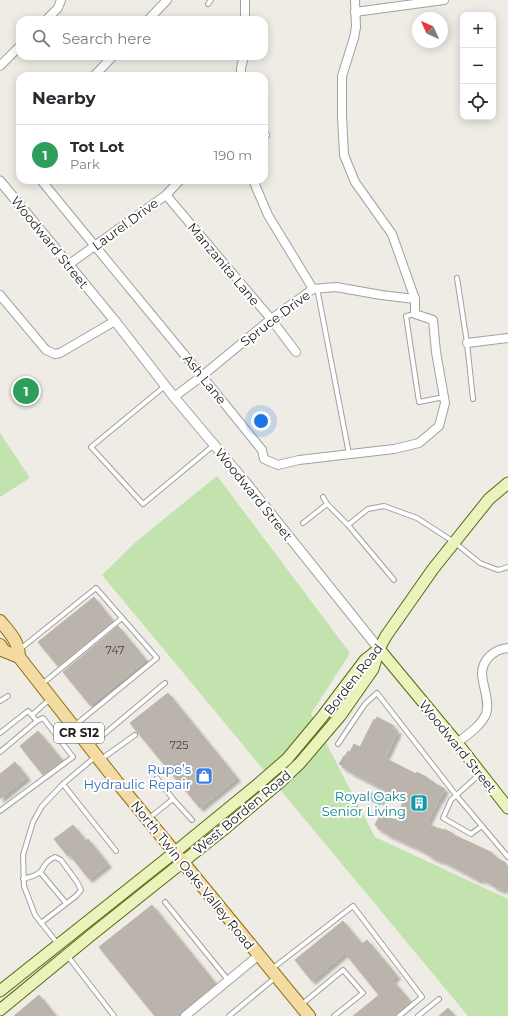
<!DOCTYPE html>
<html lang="en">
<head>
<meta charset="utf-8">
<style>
	:root { --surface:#fff; --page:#f2f2f3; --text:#2b2b33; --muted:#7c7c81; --line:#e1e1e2; --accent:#b92712 }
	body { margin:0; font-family:Montserrat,sans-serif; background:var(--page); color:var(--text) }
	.controls { position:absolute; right:12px; top:12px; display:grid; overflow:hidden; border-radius:8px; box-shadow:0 2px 10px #0003 }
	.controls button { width:36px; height:36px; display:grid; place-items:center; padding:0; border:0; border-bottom:1px solid var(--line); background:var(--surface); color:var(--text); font:20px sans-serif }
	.compass { position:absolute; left:412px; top:12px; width:36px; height:36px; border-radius:50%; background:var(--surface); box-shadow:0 2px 10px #0003; rotate:315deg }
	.you { position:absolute; left:261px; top:421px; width:14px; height:14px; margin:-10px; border:3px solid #fff; border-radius:50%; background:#1a73e8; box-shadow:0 0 0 6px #1a73e833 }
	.badge { display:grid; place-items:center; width:26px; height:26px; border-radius:50%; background:var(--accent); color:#fff; font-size:13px; font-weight:700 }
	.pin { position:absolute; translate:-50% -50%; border:2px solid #fff; box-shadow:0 1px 4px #0006 }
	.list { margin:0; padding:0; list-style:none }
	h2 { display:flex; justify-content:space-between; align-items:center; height:52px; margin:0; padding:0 16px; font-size:17px }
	h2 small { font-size:13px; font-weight:400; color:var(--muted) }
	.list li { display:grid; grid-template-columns:26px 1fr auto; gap:12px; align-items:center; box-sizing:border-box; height:60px; padding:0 16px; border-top:1px solid var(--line) }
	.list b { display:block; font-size:15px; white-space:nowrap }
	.list p { margin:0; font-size:13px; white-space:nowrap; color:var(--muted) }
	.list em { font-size:13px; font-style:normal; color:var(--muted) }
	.icon { flex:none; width:22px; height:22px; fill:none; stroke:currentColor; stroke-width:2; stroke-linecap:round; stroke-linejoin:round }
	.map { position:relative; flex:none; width:508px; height:1016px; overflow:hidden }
	.search { position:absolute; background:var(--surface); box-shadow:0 2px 10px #0003; left:16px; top:16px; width:252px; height:44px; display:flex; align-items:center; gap:10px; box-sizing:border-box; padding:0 14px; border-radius:12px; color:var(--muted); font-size:15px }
	.panel { position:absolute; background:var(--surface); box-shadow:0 2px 10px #0003; left:16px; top:72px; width:252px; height:112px; border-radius:12px }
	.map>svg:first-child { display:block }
</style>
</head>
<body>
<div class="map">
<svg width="508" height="1016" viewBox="0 0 508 1016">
	<defs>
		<filter id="shadow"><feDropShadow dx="3.5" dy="3.5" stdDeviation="1" flood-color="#0004"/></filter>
	</defs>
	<rect width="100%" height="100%" fill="#eeece4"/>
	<g fill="#c2e3ae">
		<path d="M0,433L30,478L0,497Z"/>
		<path d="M217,476L350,653L311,714L375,837L508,899V1016H468L102,575L138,540Z"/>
	</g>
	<path fill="#a8c7d7" d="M366,792L369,793L370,792L384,798L383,800L386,802L384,806L381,804L380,806L367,799L368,797L364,796Z"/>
	<g fill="#bab4ad" stroke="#beb4a8" filter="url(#shadow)">
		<path d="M94,597L113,621L58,666L38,642Z"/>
		<path d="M118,626L146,660L90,705L63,672Z"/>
		<path d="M168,693L237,778L200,808L130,723Z"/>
		<path d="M377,717L394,726L393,729L398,731L385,758L416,774L417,772L428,778V779L434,782V783L445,789L440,799H439L427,823L439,829V828L443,830L444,829L454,834V835L493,853L492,854L495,856V857L506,863L505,865L508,866V890L504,888L503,890L493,886L494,885L484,880L480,879L479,880L445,862L441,860V861L430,856H431L427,854L428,853L385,833V832L377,828L378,827L375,825L379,817L380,818L382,814L395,820L405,798L390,791V792L386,790V791L375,785H376L350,772V771L342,767L343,766L339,764L344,756H345L348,751L350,752L354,744L360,747L374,719L376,720Z"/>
		<path d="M38,731L62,760L43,775L20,746Z"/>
		<path d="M15,762L27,777L0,799V774Z"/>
		<path d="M73,825L86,841L88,839L108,864L89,879L70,855L68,856L54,839Z"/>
		<path d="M152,905L216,984L182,1012L178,1016H155L99,947Z"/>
		<path d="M343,921L362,944L367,940L397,976L392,980L411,1002L394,1016H353L379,995L345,953L312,981L295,960Z"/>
		<path d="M39,995L56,1016H14Z"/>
		<path d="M448,1008L455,1016H439Z"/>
	</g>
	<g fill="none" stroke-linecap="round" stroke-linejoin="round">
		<defs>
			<g id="service">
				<path d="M208,4L211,0"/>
				<path d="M457,278L467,343L473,399"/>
				<path d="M317,288L349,454"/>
				<path d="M415,314L406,316L419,402L444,397"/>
				<path d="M165,386L91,447L143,504L214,445"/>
				<path d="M323,497L327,504L348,525L368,509L384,506L417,518L454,542L480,563L498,570L508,567"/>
				<path d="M303,523L327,504"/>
				<path d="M348,525L394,580"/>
				<path d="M19,650L96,588L157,658L74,726"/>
				<path d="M42,684L122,618"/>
				<path d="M0,701L8,696"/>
				<path d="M32,715L50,699"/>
				<path d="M0,733L28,711L37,721L0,752"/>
				<path d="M338,744L365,704L377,693L456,795L508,857"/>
				<path d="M90,746L165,683"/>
				<path d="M95,757L63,784L116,851"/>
				<path d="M100,760L135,735"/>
				<path d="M481,773L451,800L443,818L471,834L482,826"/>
				<path d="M173,799L192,820"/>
				<path d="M0,811L73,757L43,718L37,721"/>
				<path d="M148,819L173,799L157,778"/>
				<path d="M40,872L66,903"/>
				<path d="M23,879C29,877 37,876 41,871C44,868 42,868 45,865C47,861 51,859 55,857L61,860L77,882L81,890L76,896L41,923"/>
				<path d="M165,902L228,980"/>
				<path d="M58,944L35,915L24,886L23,855L33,822L42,806L63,784"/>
				<path d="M67,955L114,1016"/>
				<path d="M273,968L353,906L422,997L399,1016"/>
				<path d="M301,1005L343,970L363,993L334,1016"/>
				<path d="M229,1016L276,977"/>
				<path d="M418,1016L439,999"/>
			</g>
			<g id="minor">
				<path d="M355,12L444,0"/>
				<path d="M46,20L58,8L61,0"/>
				<path d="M148,20L167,0"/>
				<path d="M245,20V0"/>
				<path d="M0,66L20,46"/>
				<path d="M94,76L113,56"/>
				<path d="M241,76V68L244,56"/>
				<path d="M264,136L265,135"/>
				<path d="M41,180C114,270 189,359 262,450L264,459L278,465L299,460L394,449L419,443L439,426L445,403L436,352L433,320L415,314V299L392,234L355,182L344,155L342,116V76L354,38L356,27L355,0"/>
				<path d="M253,180L268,215L313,289"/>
				<path d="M166,195L271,319L296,352"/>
				<path d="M68,265L166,195L180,180"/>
				<path d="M0,295L46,350L55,354L60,353L115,321"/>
				<path d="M467,343L508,338"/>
				<path d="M174,397L202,376L271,319L313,289L336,287L381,295L415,299"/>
				<path d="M457,743C467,735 481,726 486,714C490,701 483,688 482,674C482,659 495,649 508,648"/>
				<path d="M185,1016L259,955"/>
			</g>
			<path id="tertiary" d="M0,181L115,321L174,397L247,484L379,649"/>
			<g id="secondary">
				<path d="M379,649L457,743L508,808"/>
				<path d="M0,991L175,852L257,785L287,759L322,717L365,660L379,649L386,636L433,569L489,499L508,483"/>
				<path d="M0,1010L90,936L223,830L280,782L300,763L340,716L373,669L379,649"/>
			</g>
			<g id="primary">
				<path d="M0,621C9,632 19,641 19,657"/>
				<path d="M0,645L4,651L19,657L117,782L309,1016"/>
			</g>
		</defs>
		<use href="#service" stroke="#a1a1a1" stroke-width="6"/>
		<use href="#minor" stroke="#a1a1a1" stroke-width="10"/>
		<use href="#tertiary" stroke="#a1a1a1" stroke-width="11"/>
		<use href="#secondary" stroke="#556a0e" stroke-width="13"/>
		<use href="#primary" stroke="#89700d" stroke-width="14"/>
		<use href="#service" stroke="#fff" stroke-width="4"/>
		<use href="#minor" stroke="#fff" stroke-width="8"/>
		<use href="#tertiary" stroke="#fff" stroke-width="9"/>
		<use href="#secondary" stroke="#eaf3bc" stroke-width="11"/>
		<use href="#primary" stroke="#f3dba3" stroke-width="12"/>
	</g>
	<defs>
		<symbol id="shop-square" viewBox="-11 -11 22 22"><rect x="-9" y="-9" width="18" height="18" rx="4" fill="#3f7fe0" stroke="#fff"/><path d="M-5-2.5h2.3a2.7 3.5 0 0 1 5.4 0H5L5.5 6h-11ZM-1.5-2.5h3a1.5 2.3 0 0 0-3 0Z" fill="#fff"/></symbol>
		<symbol id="building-square" viewBox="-11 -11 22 22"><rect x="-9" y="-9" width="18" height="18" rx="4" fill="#0f9aa8" stroke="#fff"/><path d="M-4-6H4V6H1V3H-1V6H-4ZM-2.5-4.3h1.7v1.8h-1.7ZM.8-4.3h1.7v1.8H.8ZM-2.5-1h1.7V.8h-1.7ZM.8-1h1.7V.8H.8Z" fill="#fff"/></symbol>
	</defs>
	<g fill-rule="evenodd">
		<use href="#shop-square" x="194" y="766" width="20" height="20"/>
		<use href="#building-square" x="409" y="793" width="20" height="20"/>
	</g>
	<g text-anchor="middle" stroke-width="4" stroke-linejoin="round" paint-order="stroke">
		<g font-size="11" fill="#444341">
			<text x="115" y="654">747</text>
			<text x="179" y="749">725</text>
		</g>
		<rect fill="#fff" stroke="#616161" stroke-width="1" x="54" y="723" width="50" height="20" rx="3"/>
		<g font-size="12" font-weight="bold" fill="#1d1d1d">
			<text x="79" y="737">CR S12</text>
		</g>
		<g font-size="13" fill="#1d1d1d" stroke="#fff">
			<text transform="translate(125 224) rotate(-36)" y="5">Laurel Drive</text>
			<text transform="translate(50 242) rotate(51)" y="5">Woodward Street</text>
			<text transform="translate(224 264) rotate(50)" y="5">Manzanita Lane</text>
			<text transform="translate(275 318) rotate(-37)" y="5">Spruce Drive</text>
			<text transform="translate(205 379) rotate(51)" y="5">Ash Lane</text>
			<text transform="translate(254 494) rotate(51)" y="5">Woodward Street</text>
			<text transform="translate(353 679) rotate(-52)" y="5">Borden Road</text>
			<text transform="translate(458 746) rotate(51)" y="5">Woodward Street</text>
			<text transform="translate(242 812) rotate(-40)" y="5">West Borden Road</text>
			<text transform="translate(193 875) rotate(51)" y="5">North Twin Oaks Valley Road</text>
		</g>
		<g font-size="13" fill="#366cbe" stroke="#fff" text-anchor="end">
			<text x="191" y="774">Rupe’s<tspan x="191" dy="15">Hydraulic Repair</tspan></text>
		</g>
		<g font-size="13" fill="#0d838f" stroke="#fff" text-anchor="end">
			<text x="406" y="801">Royal Oaks<tspan x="406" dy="15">Senior Living</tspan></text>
		</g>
	</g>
</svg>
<div class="controls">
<button>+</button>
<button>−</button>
<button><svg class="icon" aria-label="locate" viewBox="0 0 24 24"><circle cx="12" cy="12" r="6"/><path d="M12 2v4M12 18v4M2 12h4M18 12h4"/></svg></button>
</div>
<svg class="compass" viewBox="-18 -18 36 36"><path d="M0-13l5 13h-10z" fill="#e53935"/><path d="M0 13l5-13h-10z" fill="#7c7c81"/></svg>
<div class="you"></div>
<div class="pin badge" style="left:26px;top:391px;background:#2e9e5b">1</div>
<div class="search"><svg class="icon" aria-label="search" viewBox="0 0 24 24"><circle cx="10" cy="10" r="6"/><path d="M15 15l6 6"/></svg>Search here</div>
<section class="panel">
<h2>Nearby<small></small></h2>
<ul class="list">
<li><span class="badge" style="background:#2e9e5b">1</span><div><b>Tot Lot</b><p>Park</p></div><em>190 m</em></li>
</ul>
</section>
</div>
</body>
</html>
